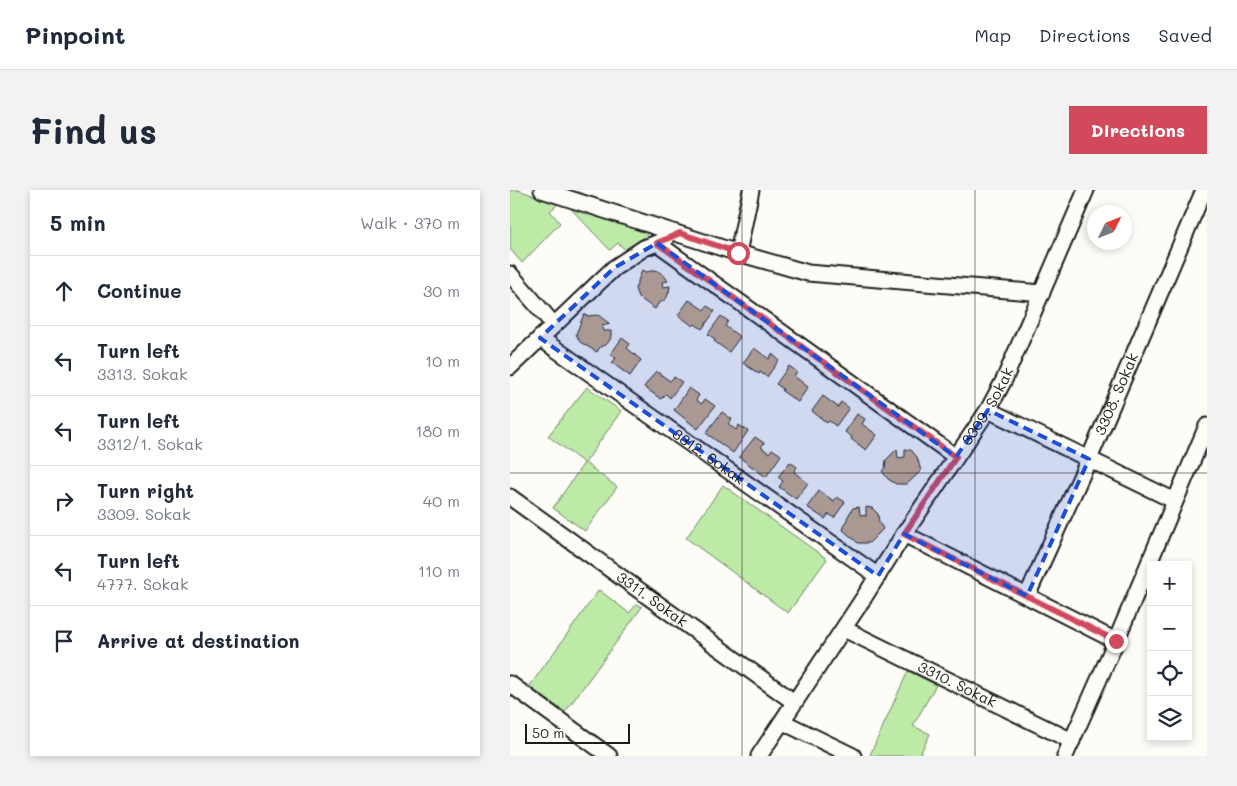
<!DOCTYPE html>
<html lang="en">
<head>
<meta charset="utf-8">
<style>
	:root { --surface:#fff; --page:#f2f2f3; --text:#1f2937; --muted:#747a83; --line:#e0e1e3; --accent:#d1495b }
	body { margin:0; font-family:Mali,sans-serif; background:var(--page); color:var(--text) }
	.controls { position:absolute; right:15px; bottom:15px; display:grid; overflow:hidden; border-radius:0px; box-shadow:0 2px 8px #0003 }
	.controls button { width:45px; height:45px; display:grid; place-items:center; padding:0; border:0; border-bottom:1px solid var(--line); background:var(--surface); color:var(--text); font:25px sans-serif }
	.compass { position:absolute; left:577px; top:15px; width:45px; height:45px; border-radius:50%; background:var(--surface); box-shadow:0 2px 8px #0003; rotate:47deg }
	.scale { position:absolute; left:15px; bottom:12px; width:105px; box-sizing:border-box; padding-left:5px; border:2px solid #1c1c1c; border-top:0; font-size:14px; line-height:18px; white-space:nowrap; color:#1c1c1c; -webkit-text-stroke:4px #fdfcf7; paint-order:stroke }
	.stop { position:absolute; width:15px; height:15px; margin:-11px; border:4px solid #d1495b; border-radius:50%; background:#fff }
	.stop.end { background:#d1495b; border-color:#fff; box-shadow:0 1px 5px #0008 }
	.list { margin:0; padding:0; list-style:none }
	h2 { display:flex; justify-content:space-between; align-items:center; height:65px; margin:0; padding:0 20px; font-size:21px }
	h2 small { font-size:16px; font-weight:400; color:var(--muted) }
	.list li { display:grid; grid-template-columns:32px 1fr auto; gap:15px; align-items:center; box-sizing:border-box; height:70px; padding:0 20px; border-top:1px solid var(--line) }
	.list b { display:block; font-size:19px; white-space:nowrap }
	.list p { margin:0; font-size:16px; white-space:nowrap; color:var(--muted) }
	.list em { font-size:16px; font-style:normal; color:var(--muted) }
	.icon { flex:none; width:28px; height:28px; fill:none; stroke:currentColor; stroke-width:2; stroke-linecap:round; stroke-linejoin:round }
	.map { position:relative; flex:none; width:697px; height:566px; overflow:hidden; border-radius:0px }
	header { display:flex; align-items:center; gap:30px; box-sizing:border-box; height:70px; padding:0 25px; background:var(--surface); border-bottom:1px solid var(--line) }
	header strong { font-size:24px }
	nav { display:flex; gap:28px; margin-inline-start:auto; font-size:18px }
	.intro { display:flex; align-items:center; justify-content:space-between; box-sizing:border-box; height:120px; padding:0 30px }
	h1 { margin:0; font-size:35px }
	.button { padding:12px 22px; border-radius:0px; background:var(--accent); color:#fff; font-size:18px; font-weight:700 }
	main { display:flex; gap:30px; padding:0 30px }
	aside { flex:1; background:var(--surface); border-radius:0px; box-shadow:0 2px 8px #0003 }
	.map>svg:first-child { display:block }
</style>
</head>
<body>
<header>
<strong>Pinpoint</strong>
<nav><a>Map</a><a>Directions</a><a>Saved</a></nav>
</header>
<div class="intro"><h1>Find us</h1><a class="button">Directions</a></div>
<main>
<aside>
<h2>5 min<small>Walk · 370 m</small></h2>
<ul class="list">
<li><svg class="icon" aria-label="ahead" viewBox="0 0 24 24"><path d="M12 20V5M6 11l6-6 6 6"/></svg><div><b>Continue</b></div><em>30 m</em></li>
<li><svg class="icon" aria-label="left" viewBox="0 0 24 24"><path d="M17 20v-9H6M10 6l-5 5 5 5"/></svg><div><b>Turn left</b><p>3313. Sokak</p></div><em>10 m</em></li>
<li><svg class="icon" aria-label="left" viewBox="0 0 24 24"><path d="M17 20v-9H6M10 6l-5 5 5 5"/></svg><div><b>Turn left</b><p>3312/1. Sokak</p></div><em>180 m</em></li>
<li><svg class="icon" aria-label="right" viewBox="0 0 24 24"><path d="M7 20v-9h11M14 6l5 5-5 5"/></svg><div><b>Turn right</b><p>3309. Sokak</p></div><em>40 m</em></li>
<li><svg class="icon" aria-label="left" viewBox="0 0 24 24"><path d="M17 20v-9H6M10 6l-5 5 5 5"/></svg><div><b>Turn left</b><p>4777. Sokak</p></div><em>110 m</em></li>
<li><svg class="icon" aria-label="arrive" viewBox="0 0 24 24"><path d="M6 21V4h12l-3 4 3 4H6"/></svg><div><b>Arrive at destination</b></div></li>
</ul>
</aside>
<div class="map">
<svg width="697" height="566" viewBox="0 0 697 566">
	<rect width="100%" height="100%" fill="#fdfcf7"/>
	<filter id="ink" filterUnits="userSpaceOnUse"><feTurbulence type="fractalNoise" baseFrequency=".02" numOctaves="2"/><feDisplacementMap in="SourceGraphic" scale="10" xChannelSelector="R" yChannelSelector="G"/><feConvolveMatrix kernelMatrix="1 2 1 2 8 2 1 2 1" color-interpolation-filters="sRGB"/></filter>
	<g filter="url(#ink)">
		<g fill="#beeaa8" stroke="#6d8362">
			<path d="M0,0H8L48,14L40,21L50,33L12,73L0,59Z"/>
			<path d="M66,16L140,42L116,61L108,53L100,60L62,20Z"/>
			<path d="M77,197L111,221L75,273L107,297L75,341L43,318L74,273L38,246Z"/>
			<path d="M213,295L317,369L278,423L176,348Z"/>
			<path d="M89,400L119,423L127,414L132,417L55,522L19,497Z"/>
			<path d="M398,481L426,495L403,536L420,544L409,566H362L360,565Z"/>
		</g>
		<g fill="#ceac81" stroke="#1c1c1c">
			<path d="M132,80L137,82L146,80L153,84L158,91L152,92L153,97L160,96L159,102L156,109L148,114L145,119L128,107L125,99Z"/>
			<path d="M179,110L194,120L197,116L205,121L192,139L185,134L183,136L168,125Z"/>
			<path d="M74,124L78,126L88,125L100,134L92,136L93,141H101V148L97,154L90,157L87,162L70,152L66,144Z"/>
			<path d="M211,126L218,131L215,136L230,147L219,162L204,151L205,149L198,144Z"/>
			<path d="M112,148L120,154L117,158L131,170L120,186L102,173L106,168L101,164Z"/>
			<path d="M244,158L259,169L262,164L269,170L257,187L250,182L249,184L233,173Z"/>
			<path d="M279,176L287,182L284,186L298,197L288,212L272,201L273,199L266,194Z"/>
			<path d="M146,181L160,191L164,187L172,192L160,208L156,204L151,209L134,197Z"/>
			<path d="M179,198L189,205L186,210L192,214L195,209L205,216L188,239L164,220Z"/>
			<path d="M313,206L328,217L331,212L339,218L326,236L319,231L317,233L302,221Z"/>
			<path d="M212,222L222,229L218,234L226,240L229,235L238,241L223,263L196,243Z"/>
			<path d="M347,224L355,229L352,234L367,245L356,260L341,249L342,247L335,242Z"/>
			<path d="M245,247L254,253L251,257L259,263L262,259L271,265L256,287L229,267Z"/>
			<path d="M387,259L388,268L395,267V259L401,260L407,267L411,281L397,294H386L378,289L372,281L375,278L376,270Z"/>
			<path d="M280,272L287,277L284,282L298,293L286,309L269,297L273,291L268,287Z"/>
			<path d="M309,301L324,311L327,307L335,312L324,328L319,324L315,329L297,317Z"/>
			<path d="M349,317L350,325L356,326V317L362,318L368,324L369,332L373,339L359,353H348L333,340L338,326L343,318Z"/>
		</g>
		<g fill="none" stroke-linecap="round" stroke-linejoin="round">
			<defs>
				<g id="minor">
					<path d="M32,0L228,63L298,83L532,103"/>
					<path d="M147,53L446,267"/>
					<path d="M228,63L241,0"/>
					<path d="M0,84L44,135"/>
					<path id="s1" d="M30,148L368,386"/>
					<path d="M0,177L104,78L134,58L155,50"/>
					<path d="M478,220L665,311"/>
					<path id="s2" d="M0,307L284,512"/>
					<path d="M394,344L606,451"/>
					<path id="s3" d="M517,406L579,269L694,0"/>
					<path id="s4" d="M334,439L562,551"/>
					<path d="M0,494L99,566"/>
					<path d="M273,532L343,566"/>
					<path id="s5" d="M249,566L353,409L394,344L478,220L494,190L576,0"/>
					<path d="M555,566L606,451L697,236"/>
				</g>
			</defs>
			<use href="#minor" stroke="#1c1c1c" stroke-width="19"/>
			<use href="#minor" stroke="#fdfcf7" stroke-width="15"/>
		</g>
	</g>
	<g fill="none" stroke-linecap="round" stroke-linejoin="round" filter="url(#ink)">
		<path stroke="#d1495b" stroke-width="6" d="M228,63L170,43L147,53L446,267L394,344L606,451"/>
	</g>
	<path fill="#1d4ed8" fill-opacity="0.2" stroke="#1d4ed8" stroke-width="4" stroke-dasharray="10 6" stroke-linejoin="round" d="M147,53L446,267L478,220L579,269L517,406L394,344L368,386L30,148L104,78Z"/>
	<path fill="none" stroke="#1c1c1c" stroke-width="1" stroke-opacity="0.55" d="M232,0V566M465,0V566M0,283H697"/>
	<g text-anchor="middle" stroke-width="4" stroke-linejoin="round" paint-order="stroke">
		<g font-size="15" fill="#1c1c1c" stroke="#fdfcf7">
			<text dy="5" stroke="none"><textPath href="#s3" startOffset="221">3308. Sokak</textPath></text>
			<text dy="5" stroke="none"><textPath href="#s5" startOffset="418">3309. Sokak</textPath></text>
			<text dy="5" stroke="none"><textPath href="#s1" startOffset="206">3312. Sokak</textPath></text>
			<text dy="5" stroke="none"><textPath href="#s2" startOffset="175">3311. Sokak</textPath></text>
			<text dy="5" stroke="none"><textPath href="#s4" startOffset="126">3310. Sokak</textPath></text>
		</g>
	</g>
</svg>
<div class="controls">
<button>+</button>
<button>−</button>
<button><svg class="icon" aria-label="locate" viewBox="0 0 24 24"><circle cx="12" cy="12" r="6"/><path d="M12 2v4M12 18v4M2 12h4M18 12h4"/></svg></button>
<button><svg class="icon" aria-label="layers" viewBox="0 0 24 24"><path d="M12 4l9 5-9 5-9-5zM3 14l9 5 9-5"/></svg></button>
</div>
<svg class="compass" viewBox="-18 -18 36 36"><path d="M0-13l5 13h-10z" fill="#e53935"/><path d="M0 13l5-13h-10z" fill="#747a83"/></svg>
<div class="scale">50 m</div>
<div class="stop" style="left:228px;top:63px"></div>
<div class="stop end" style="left:606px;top:451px"></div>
</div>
</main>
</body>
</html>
